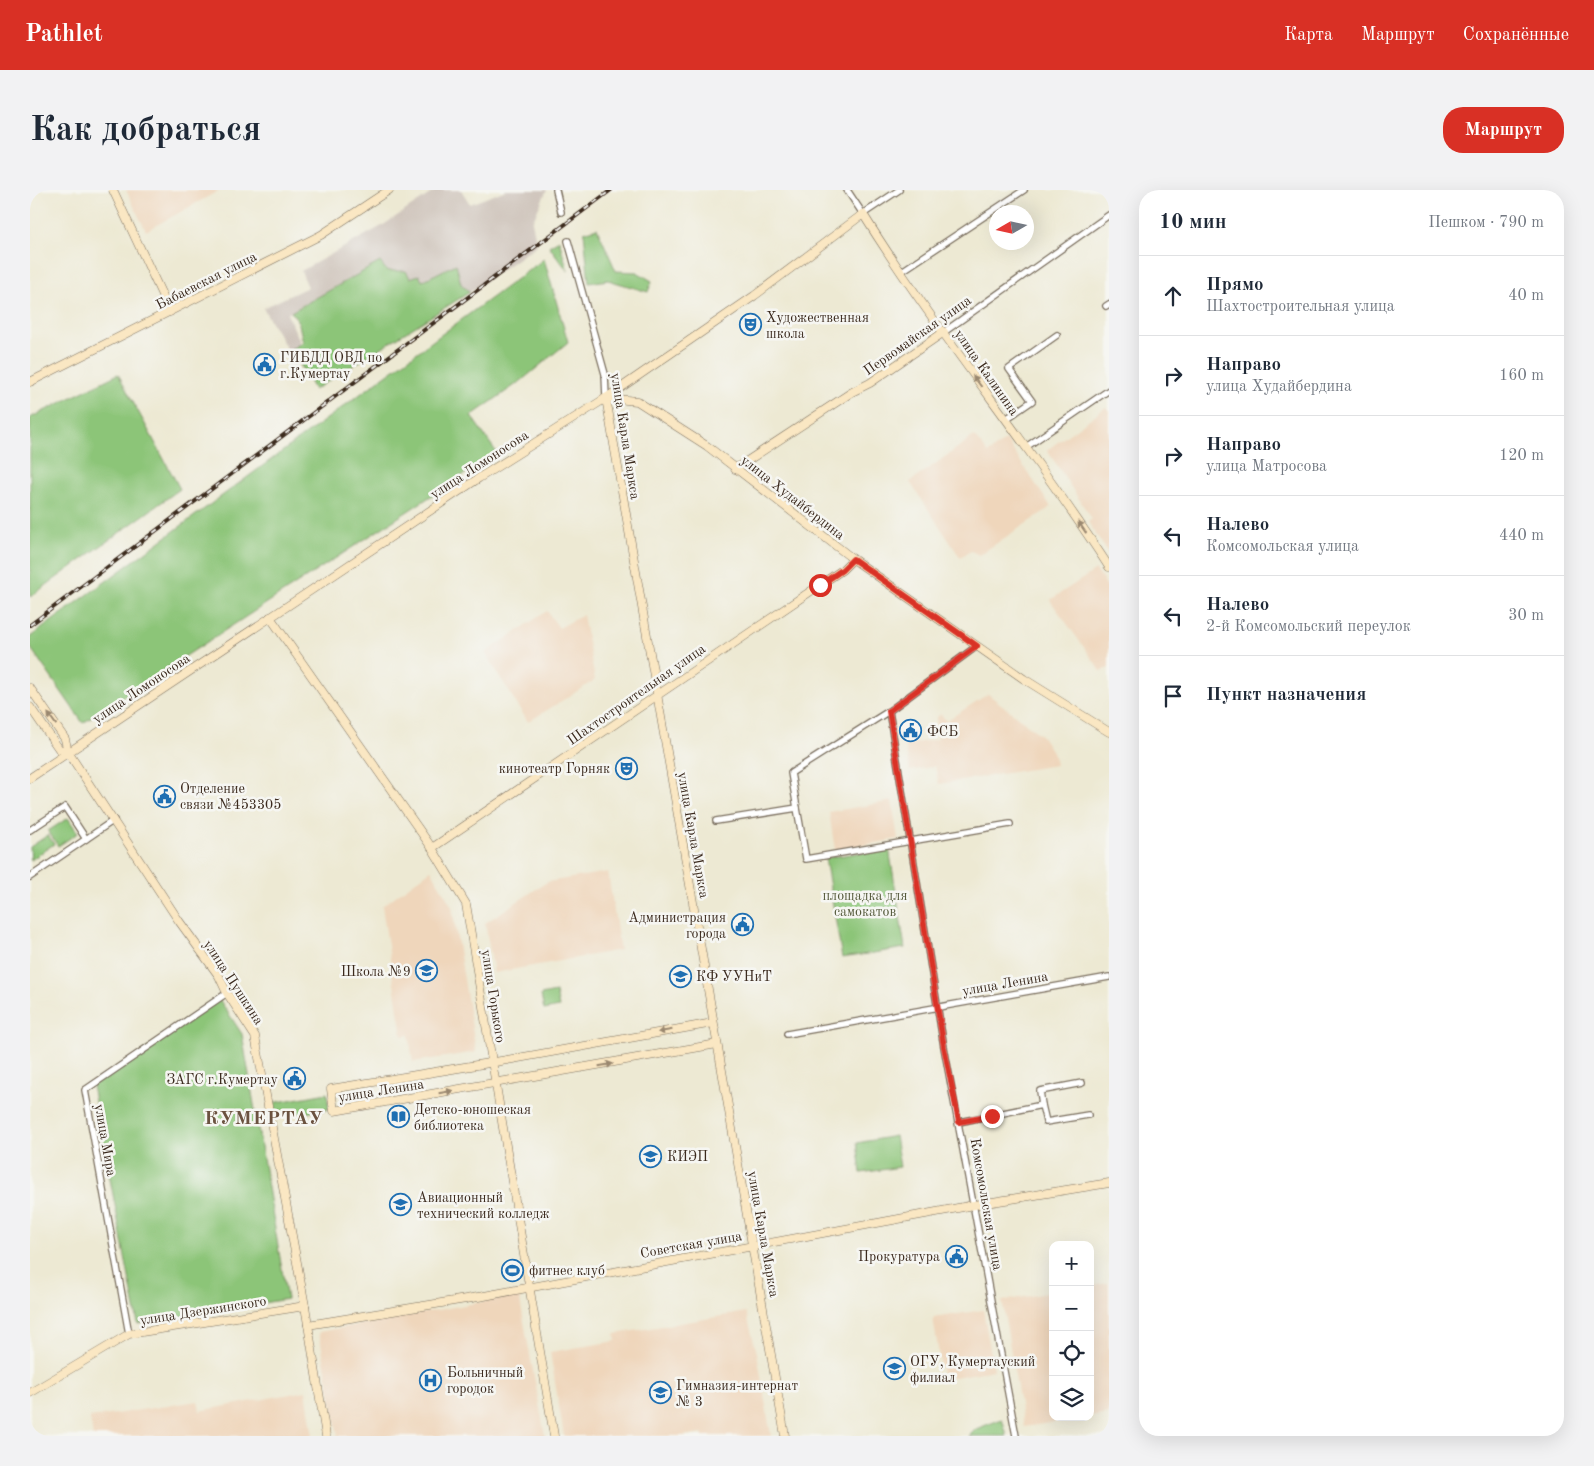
<!DOCTYPE html>
<html lang="ru">
<head>
<meta charset="utf-8">
<style>
	:root { --surface:#fff; --page:#f2f2f3; --text:#1f2937; --muted:#747a83; --line:#e0e1e3; --accent:#d93025 }
	body { margin:0; font-family:"Old Standard TT",serif; background:var(--page); color:var(--text) }
	.controls { position:absolute; right:15px; bottom:15px; display:grid; overflow:hidden; border-radius:10px; box-shadow:0 5px 20px #0002 }
	.controls button { width:45px; height:45px; display:grid; place-items:center; padding:0; border:0; border-bottom:1px solid var(--line); background:var(--surface); color:var(--text); font:25px sans-serif }
	.compass { position:absolute; left:959px; top:15px; width:45px; height:45px; border-radius:50%; background:var(--surface); box-shadow:0 5px 20px #0002; rotate:261deg }
	.stop { position:absolute; width:15px; height:15px; margin:-11px; border:4px solid #d93025; border-radius:50%; background:#fff }
	.stop.end { background:#d93025; border-color:#fff; box-shadow:0 1px 5px #0008 }
	.list { margin:0; padding:0; list-style:none }
	h2 { display:flex; justify-content:space-between; align-items:center; height:65px; margin:0; padding:0 20px; font-size:21px }
	h2 small { font-size:16px; font-weight:400; color:var(--muted) }
	.list li { display:grid; grid-template-columns:32px 1fr auto; gap:15px; align-items:center; box-sizing:border-box; height:80px; padding:0 20px; border-top:1px solid var(--line) }
	.list b { display:block; font-size:19px; white-space:nowrap }
	.list p { margin:0; font-size:16px; white-space:nowrap; color:var(--muted) }
	.list em { font-size:16px; font-style:normal; color:var(--muted) }
	.icon { flex:none; width:28px; height:28px; fill:none; stroke:currentColor; stroke-width:2; stroke-linecap:round; stroke-linejoin:round }
	.map { position:relative; flex:none; width:1079px; height:1246px; overflow:hidden; border-radius:20px }
	header { display:flex; align-items:center; gap:30px; box-sizing:border-box; height:70px; padding:0 25px; background:var(--accent); color:#fff }
	header strong { font-size:24px }
	nav { display:flex; gap:28px; margin-inline-start:auto; font-size:18px }
	.intro { display:flex; align-items:center; justify-content:space-between; box-sizing:border-box; height:120px; padding:0 30px }
	h1 { margin:0; font-size:35px }
	.button { padding:12px 22px; border-radius:20px; background:var(--accent); color:#fff; font-size:18px; font-weight:700 }
	main { display:flex; gap:30px; padding:0 30px }
	aside { flex:1; background:var(--surface); border-radius:20px; box-shadow:0 5px 20px #0002 }
	.map>svg:first-child { display:block }
</style>
</head>
<body>
<header>
<strong>Pathlet</strong>
<nav><a>Карта</a><a>Маршрут</a><a>Сохранённые</a></nav>
</header>
<div class="intro"><h1>Как добраться</h1><a class="button">Маршрут</a></div>
<main>
<div class="map">
<svg width="1079" height="1246" viewBox="0 0 1079 1246">
	<rect width="100%" height="100%" fill="#f6f6f2"/>
	<filter id="ink" filterUnits="userSpaceOnUse"><feTurbulence type="fractalNoise" baseFrequency=".02" numOctaves="2"/><feDisplacementMap in="SourceGraphic" scale="10" xChannelSelector="R" yChannelSelector="G"/><feConvolveMatrix kernelMatrix="1 2 1 2 8 2 1 2 1" color-interpolation-filters="sRGB"/></filter>
	<filter id="wash" filterUnits="userSpaceOnUse"><feTurbulence type="fractalNoise" baseFrequency=".0096" numOctaves="4" result="noise"/><feDisplacementMap in="SourceGraphic" scale="20" xChannelSelector="R" yChannelSelector="G"/><feGaussianBlur stdDeviation="1.12" result="paint"/><feColorMatrix in="noise" values="0 0 0 0 0 0 0 0 0 0 0 0 0 0 0 0 0 1.4 0 .05"/><feComposite in="paint" operator="in"/></filter>
	<g filter="url(#wash)">
		<rect width="100%" height="100%" fill="#ede9d3"/>
		<g fill="#efd6bb">
			<path d="M96,0H190L116,41Z"/>
			<path d="M1076,217L1079,220V364L1058,332L1062,329L1017,260Z"/>
			<path d="M944,246L958,263L976,250L1021,317L949,365L941,361L930,367L880,292Z"/>
			<path d="M1066,380L1079,399V478L1071,481L1020,410Z"/>
			<path d="M517,421L529,438L553,425L565,490L498,532L455,463Z"/>
			<path d="M958,504L1012,546L1024,565L1026,575L909,594L905,576L880,581L875,555L908,549L906,528L911,524L916,531Z"/>
			<path d="M862,611L868,649L805,660L799,622Z"/>
			<path d="M401,680L422,717L446,862L383,872L379,845L372,846L352,716Z"/>
			<path d="M578,682L590,760L464,783L455,733L517,692Z"/>
			<path d="M1079,1093V1224L1060,1227V1096Z"/>
			<path d="M1023,1102V1227H1057L994,1237L972,1111Z"/>
			<path d="M489,1105L515,1246H308L289,1142Z"/>
			<path d="M953,1120L964,1180L913,1189L903,1128Z"/>
			<path d="M716,1122L727,1163L741,1246H673L672,1243L652,1246H534L520,1162L586,1151L585,1144Z"/>
			<path d="M276,1201L283,1246H63L60,1228L168,1211L170,1221Z"/>
		</g>
		<path fill="#cdc2b9" d="M406,0H431L440,14L476,0H517L502,32L507,55L440,102L431,94L391,91L380,88L376,81H357L350,72L257,124L276,164L264,171L233,118L278,97L271,81L352,36Z"/>
		<g fill="#8cc578" stroke="#64784b">
			<path d="M567,38L586,81L607,82L622,91L618,102L578,90L559,93L554,42Z"/>
			<path d="M529,50L538,81L519,56Z"/>
			<path d="M514,69L538,152L491,191L441,226L467,263L53,533L0,457V447Z"/>
			<path d="M350,72L357,81H376L380,88L389,85L392,91L426,74L431,94L440,102L284,200L262,159L273,152L268,130L261,122Z"/>
			<path d="M88,184L150,299L0,407V228Z"/>
			<path d="M38,628L48,643L28,656L18,641Z"/>
			<path d="M18,645L24,654L1,670L0,657Z"/>
			<path d="M859,658L875,758L812,768L795,668Z"/>
			<path d="M526,802L529,817L514,820L511,805Z"/>
			<path d="M189,809L212,844L257,1109L108,1134L62,896Z"/>
			<path d="M297,903L299,919L245,928L242,913Z"/>
			<path d="M865,946L870,977L831,983L827,953Z"/>
			<path d="M972,1229L977,1246H939L946,1239Z"/>
		</g>
	</g>
	<g filter="url(#ink)">
		<g fill="none" stroke-linecap="round" stroke-linejoin="round">
			<defs>
				<g id="street">
					<path d="M526,0L531,22"/>
					<path d="M817,0L833,24L869,0"/>
					<path d="M538,51L575,184L576,208"/>
					<path d="M872,81L994,0"/>
					<path d="M1076,116L1079,114"/>
					<path d="M914,142L1079,25"/>
					<path d="M976,229L1002,211L979,179L1027,145"/>
					<path d="M996,257L1079,200"/>
					<path d="M859,521L914,857L986,1246"/>
					<path d="M767,618L776,669L980,634"/>
					<path d="M686,631L767,618L761,583L859,521L947,456"/>
					<path d="M0,640L35,617L56,649L84,630"/>
					<path d="M0,687L56,649"/>
					<path d="M757,844L1079,787"/>
					<path d="M1012,915L1010,901L1052,893"/>
					<path d="M929,932L1012,915L1016,932L1058,925"/>
					<path d="M99,1144L55,900L197,803"/>
				</g>
				<g id="secondary">
					<path d="M83,0L140,122"/>
					<path d="M0,192L291,45L359,0"/>
					<path d="M576,208L755,1246"/>
					<path d="M576,208L607,211L677,256L823,369L994,489L1079,542"/>
					<path d="M705,279L822,202L840,193L914,142"/>
					<path d="M240,427L402,658L436,714L524,1246"/>
					<path d="M0,498L35,549L38,562L149,731L189,786L197,803L225,846L275,1116L296,1246"/>
					<path d="M0,517L29,559L38,562"/>
					<path d="M0,588L449,288L576,208L724,106L833,24C909,146 1001,256 1079,377"/>
					<path d="M402,658L812,380L823,369"/>
					<path d="M683,833L471,871L301,899L304,921L687,854"/>
					<path d="M278,1135L454,1106L944,1015L1079,993"/>
					<path d="M0,1203L99,1144L275,1116"/>
				</g>
			</defs>
			<use href="#street" stroke="#796d5d" stroke-width="8"/>
			<use href="#secondary" stroke="#796d5d" stroke-width="9"/>
			<use href="#street" stroke="#fff" stroke-width="5.5"/>
			<use href="#secondary" stroke="#fae7c3" stroke-width="8"/>
			<defs>
				<path id="rail" d="M0,435L581,0"/>
			</defs>
			<use href="#rail" stroke="#3b2a1e" stroke-width="4"/>
			<use href="#rail" stroke="#f6f6f2" stroke-width="2" stroke-dasharray="5.5" stroke-linecap="butt"/>
		</g>
		<defs><path id="oneway-solid" d="M-6-.8H1V-3.2L6.5 0L1 3.2V.8H-6Z" transform="scale(1.25)"/></defs>
		<g fill="#9a8870">
			<use href="#oneway-solid" transform="translate(947 191) rotate(-127)"/>
			<use href="#oneway-solid" transform="translate(1052 337) rotate(-124)"/>
			<use href="#oneway-solid" transform="translate(22 529) rotate(-125)"/>
			<use href="#oneway-solid" transform="translate(635 841) rotate(170)"/>
			<use href="#oneway-solid" transform="translate(576 875) rotate(-10)"/>
			<use href="#oneway-solid" transform="translate(416 902) rotate(-10)"/>
		</g>
	</g>
	<g fill="none" stroke-linecap="round" stroke-linejoin="round" filter="url(#ink)">
		<path stroke="#d93025" stroke-width="6" d="M790,395L812,380L823,369L947,456L859,521L914,857L929,932L962,926"/>
	</g>
	<defs>
		<symbol id="theatre-ring" viewBox="-11 -11 22 22"><circle r="9.5" fill="#f6f6f2" stroke="#1f6fb2" stroke-width="1.5"/><path d="M-5-5.5Q0-4 5-5.5V0Q5 5 0 6Q-5 5-5 0ZM-3.3-2.5H-1v1.5H-3.3ZM1-2.5H3.3v1.5H1ZM-2.8 1Q0 5.5 2.8 1Z" fill="#1f6fb2"/></symbol>
		<symbol id="civic-ring" viewBox="-11 -11 22 22"><circle r="9.5" fill="#f6f6f2" stroke="#1f6fb2" stroke-width="1.5"/><path d="M-.6-6.5H3V-4.5H.6V-3L4-1V1h2V6H-6V1h2V-1L-.6-3ZM-1.2 2.5V6h2.4V2.5Z" fill="#1f6fb2"/></symbol>
		<symbol id="school-ring" viewBox="-11 -11 22 22"><circle r="9.5" fill="#f6f6f2" stroke="#1f6fb2" stroke-width="1.5"/><path d="M0-5L7-2L0 1L-7-2ZM-4 1L0 2.5L4 1V4Q0 6-4 4Z" fill="#1f6fb2"/></symbol>
		<symbol id="university-ring" viewBox="-11 -11 22 22"><circle r="9.5" fill="#f6f6f2" stroke="#1f6fb2" stroke-width="1.5"/><path d="M0-5L7-2L0 1L-7-2ZM-4 1L0 2.5L4 1V4Q0 6-4 4Z" fill="#1f6fb2"/></symbol>
		<symbol id="library-ring" viewBox="-11 -11 22 22"><circle r="9.5" fill="#f6f6f2" stroke="#1f6fb2" stroke-width="1.5"/><path d="M-6-4Q-3-5.5-.7-3.5V5Q-3 3-6 4ZM6-4Q3-5.5 .7-3.5V5Q3 3 6 4Z" fill="#1f6fb2"/></symbol>
		<symbol id="stadium-ring" viewBox="-11 -11 22 22"><circle r="9.5" fill="#f6f6f2" stroke="#1f6fb2" stroke-width="1.5"/><path d="M0-5a6.5 5 0 1 0 0 10a6.5 5 0 1 0 0-10ZM-3.5-1.8h7v3.6h-7Z" fill="#1f6fb2"/></symbol>
		<symbol id="hospital-ring" viewBox="-11 -11 22 22"><circle r="9.5" fill="#f6f6f2" stroke="#1f6fb2" stroke-width="1.5"/><path d="M-5-5h3v3.5h4V-5h3V5h-3V1.5h-4V5h-3Z" fill="#1f6fb2"/></symbol>
	</defs>
	<g fill-rule="evenodd">
		<use href="#theatre-ring" x="708" y="122" width="25" height="25"/>
		<use href="#civic-ring" x="222" y="162" width="25" height="25"/>
		<use href="#civic-ring" x="868" y="528" width="25" height="25"/>
		<use href="#theatre-ring" x="584" y="566" width="25" height="25"/>
		<use href="#civic-ring" x="122" y="594" width="25" height="25"/>
		<use href="#civic-ring" x="700" y="722" width="25" height="25"/>
		<use href="#school-ring" x="384" y="768" width="25" height="25"/>
		<use href="#university-ring" x="638" y="774" width="25" height="25"/>
		<use href="#civic-ring" x="252" y="876" width="25" height="25"/>
		<use href="#library-ring" x="356" y="914" width="25" height="25"/>
		<use href="#university-ring" x="608" y="954" width="25" height="25"/>
		<use href="#university-ring" x="358" y="1002" width="25" height="25"/>
		<use href="#civic-ring" x="914" y="1054" width="25" height="25"/>
		<use href="#stadium-ring" x="470" y="1068" width="25" height="25"/>
		<use href="#university-ring" x="852" y="1166" width="25" height="25"/>
		<use href="#hospital-ring" x="388" y="1178" width="25" height="25"/>
		<use href="#school-ring" x="618" y="1190" width="25" height="25"/>
	</g>
	<g text-anchor="middle" stroke-width="5" stroke-linejoin="round" paint-order="stroke">
		<g font-size="14" fill="#3b2a1e" stroke="#f6f6f2">
			<text transform="translate(176 90) rotate(-27)" y="5">Бабаевская улица</text>
			<text transform="translate(887 145) rotate(-35)" y="5">Первомайская улица</text>
			<text transform="translate(957 182) rotate(55)" y="5">улица Калинина</text>
			<text transform="translate(596 246) rotate(81)" y="5">улица Карла Маркса</text>
			<text transform="translate(449 274) rotate(-33)" y="5">улица Ломоносова</text>
			<text transform="translate(763 307) rotate(38)" y="5">улица Худайбердина</text>
			<text transform="translate(111 498) rotate(-34)" y="5">улица Ломоносова</text>
			<text transform="translate(606 504) rotate(-35)" y="5">Шахтостроительная улица</text>
			<text transform="translate(664 645) rotate(80)" y="5">улица Карла Маркса</text>
			<text transform="translate(204 792) rotate(57)" y="5">улица Пушкина</text>
			<text transform="translate(975 793) rotate(-10)" y="5">улица Ленина</text>
			<text transform="translate(464 806) rotate(81)" y="5">улица Горького</text>
			<text transform="translate(351 900) rotate(-9)" y="5">улица Ленина</text>
			<text transform="translate(76 950) rotate(80)" y="5">улица Мира</text>
			<text transform="translate(957 1014) rotate(80)" y="5">Комсомольская улица</text>
			<text transform="translate(734 1044) rotate(80)" y="5">улица Карла Маркса</text>
			<text transform="translate(661 1054) rotate(-10)" y="5">Советская улица</text>
			<text transform="translate(173 1120) rotate(-9)" y="5">улица Дзержинского</text>
		</g>
		<g font-size="14" fill="#3b2a1e" stroke="#f6f6f2" text-anchor="start">
			<text x="736" y="132">Художественная<tspan x="736" dy="16">школа</tspan></text>
			<text x="250" y="172">ГИБДД ОВД по<tspan x="250" dy="16">г.Кумертау</tspan></text>
			<text x="897" y="546">ФСБ</text>
			<text x="580" y="583" text-anchor="end">кинотеатр Горняк</text>
			<text x="150" y="603">Отделение<tspan x="150" dy="16">связи №453305</tspan></text>
			<text x="696" y="732" text-anchor="end">Администрация<tspan x="696" dy="16">города</tspan></text>
			<text x="381" y="786" text-anchor="end">Школа №9</text>
			<text x="666" y="791">КФ УУНиТ</text>
			<text x="248" y="894" text-anchor="end">ЗАГС г.Кумертау</text>
			<text x="384" y="924">Детско-юношеская<tspan x="384" dy="16">библиотека</tspan></text>
			<text x="637" y="971">КИЭП</text>
			<text x="387" y="1012">Авиационный<tspan x="387" dy="16">технический колледж</tspan></text>
			<text x="910" y="1071" text-anchor="end">Прокуратура</text>
			<text x="499" y="1085">фитнес клуб</text>
			<text x="880" y="1176">ОГУ, Кумертауский<tspan x="880" dy="16">филиал</tspan></text>
			<text x="417" y="1187">Больничный<tspan x="417" dy="16">городок</tspan></text>
			<text x="646" y="1200">Гимназия-интернат<tspan x="646" dy="16">№ 3</tspan></text>
		</g>
		<g font-size="14" fill="#535839" stroke="#f6f6f2">
			<text x="835" y="710">площадка для<tspan x="835" dy="16">самокатов</tspan></text>
		</g>
		<g font-size="19" font-weight="bold" letter-spacing="1" fill="#6b5240" stroke="#f6f6f2">
			<text x="234" y="934">КУМЕРТАУ</text>
		</g>
	</g>
</svg>
<div class="controls">
<button>+</button>
<button>−</button>
<button><svg class="icon" aria-label="locate" viewBox="0 0 24 24"><circle cx="12" cy="12" r="6"/><path d="M12 2v4M12 18v4M2 12h4M18 12h4"/></svg></button>
<button><svg class="icon" aria-label="layers" viewBox="0 0 24 24"><path d="M12 4l9 5-9 5-9-5zM3 14l9 5 9-5"/></svg></button>
</div>
<svg class="compass" viewBox="-18 -18 36 36"><path d="M0-13l5 13h-10z" fill="#e53935"/><path d="M0 13l5-13h-10z" fill="#747a83"/></svg>
<div class="stop" style="left:790px;top:395px"></div>
<div class="stop end" style="left:962px;top:926px"></div>
</div>
<aside>
<h2>10 мин<small>Пешком · 790 m</small></h2>
<ul class="list">
<li><svg class="icon" aria-label="ahead" viewBox="0 0 24 24"><path d="M12 20V5M6 11l6-6 6 6"/></svg><div><b>Прямо</b><p>Шахтостроительная улица</p></div><em>40 m</em></li>
<li><svg class="icon" aria-label="right" viewBox="0 0 24 24"><path d="M7 20v-9h11M14 6l5 5-5 5"/></svg><div><b>Направо</b><p>улица Худайбердина</p></div><em>160 m</em></li>
<li><svg class="icon" aria-label="right" viewBox="0 0 24 24"><path d="M7 20v-9h11M14 6l5 5-5 5"/></svg><div><b>Направо</b><p>улица Матросова</p></div><em>120 m</em></li>
<li><svg class="icon" aria-label="left" viewBox="0 0 24 24"><path d="M17 20v-9H6M10 6l-5 5 5 5"/></svg><div><b>Налево</b><p>Комсомольская улица</p></div><em>440 m</em></li>
<li><svg class="icon" aria-label="left" viewBox="0 0 24 24"><path d="M17 20v-9H6M10 6l-5 5 5 5"/></svg><div><b>Налево</b><p>2-й Комсомольский переулок</p></div><em>30 m</em></li>
<li><svg class="icon" aria-label="arrive" viewBox="0 0 24 24"><path d="M6 21V4h12l-3 4 3 4H6"/></svg><div><b>Пункт назначения</b></div></li>
</ul>
</aside>
</main>
</body>
</html>
